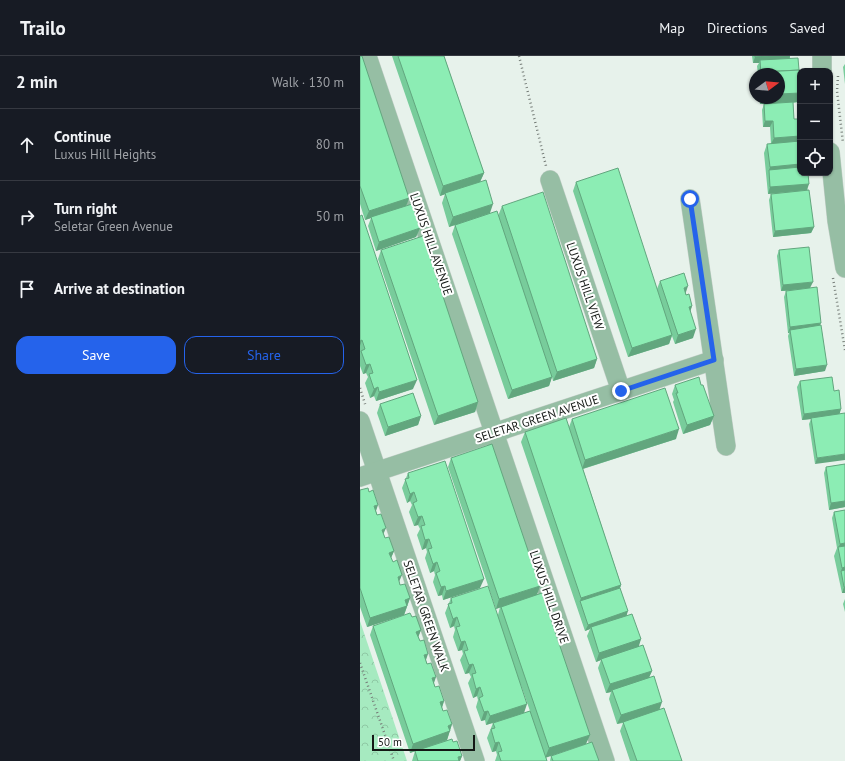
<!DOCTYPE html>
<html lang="en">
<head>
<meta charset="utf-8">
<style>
	:root { --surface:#171b24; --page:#20242c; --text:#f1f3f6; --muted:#9ea1a6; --line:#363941; --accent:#2563eb }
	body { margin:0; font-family:"PT Sans",sans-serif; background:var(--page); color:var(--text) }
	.controls { position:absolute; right:12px; top:12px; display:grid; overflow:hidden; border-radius:8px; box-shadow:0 1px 3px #0004 }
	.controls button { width:36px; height:36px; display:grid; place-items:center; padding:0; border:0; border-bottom:1px solid var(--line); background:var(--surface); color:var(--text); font:20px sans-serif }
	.compass { position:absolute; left:389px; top:12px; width:36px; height:36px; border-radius:50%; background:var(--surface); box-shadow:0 1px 3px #0004; rotate:74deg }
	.scale { position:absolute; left:12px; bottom:10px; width:103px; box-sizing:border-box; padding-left:4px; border:2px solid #141815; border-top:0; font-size:11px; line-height:14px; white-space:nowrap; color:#141815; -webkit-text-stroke:3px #fff; paint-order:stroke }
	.stop { position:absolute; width:12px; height:12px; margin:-9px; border:3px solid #2563eb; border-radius:50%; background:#fff }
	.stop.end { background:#2563eb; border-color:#fff; box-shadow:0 1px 4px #0008 }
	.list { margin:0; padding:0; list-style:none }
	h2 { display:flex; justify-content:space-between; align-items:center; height:52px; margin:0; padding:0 16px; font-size:17px }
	h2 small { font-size:13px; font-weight:400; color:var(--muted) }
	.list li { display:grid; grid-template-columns:26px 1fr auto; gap:12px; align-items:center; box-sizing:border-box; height:72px; padding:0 16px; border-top:1px solid var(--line) }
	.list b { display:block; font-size:15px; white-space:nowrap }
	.list p { margin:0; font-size:13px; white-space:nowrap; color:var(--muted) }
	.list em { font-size:13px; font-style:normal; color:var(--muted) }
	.actions { display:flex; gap:8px; padding:12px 16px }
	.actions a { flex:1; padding:9px 0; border:1px solid var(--accent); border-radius:12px; text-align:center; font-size:14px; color:var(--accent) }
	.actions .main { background:var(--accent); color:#fff }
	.icon { flex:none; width:22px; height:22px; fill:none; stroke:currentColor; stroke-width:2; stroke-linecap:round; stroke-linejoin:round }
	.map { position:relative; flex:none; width:485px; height:705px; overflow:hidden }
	header { display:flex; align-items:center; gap:24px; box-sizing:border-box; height:56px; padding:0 20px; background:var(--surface); border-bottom:1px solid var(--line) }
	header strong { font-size:19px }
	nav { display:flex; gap:22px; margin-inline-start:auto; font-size:14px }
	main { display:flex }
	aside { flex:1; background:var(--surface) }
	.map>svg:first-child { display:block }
</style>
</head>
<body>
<header>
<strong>Trailo</strong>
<nav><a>Map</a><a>Directions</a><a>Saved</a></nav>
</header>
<main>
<aside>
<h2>2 min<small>Walk · 130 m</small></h2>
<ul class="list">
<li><svg class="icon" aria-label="ahead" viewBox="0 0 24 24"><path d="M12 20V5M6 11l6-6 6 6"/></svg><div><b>Continue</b><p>Luxus Hill Heights</p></div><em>80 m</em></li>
<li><svg class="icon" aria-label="right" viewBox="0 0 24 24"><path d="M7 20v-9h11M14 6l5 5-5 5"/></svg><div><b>Turn right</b><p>Seletar Green Avenue</p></div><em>50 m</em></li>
<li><svg class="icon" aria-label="arrive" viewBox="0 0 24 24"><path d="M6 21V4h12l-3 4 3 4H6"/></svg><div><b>Arrive at destination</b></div></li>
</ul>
<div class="actions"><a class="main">Save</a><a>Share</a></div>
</aside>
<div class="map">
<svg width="485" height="705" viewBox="0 0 485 705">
	<defs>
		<pattern id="park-crowns" width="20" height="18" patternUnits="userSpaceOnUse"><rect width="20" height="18" fill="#a6eac0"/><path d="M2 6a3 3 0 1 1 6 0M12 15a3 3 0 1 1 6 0" fill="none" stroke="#8ec8a4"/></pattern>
	</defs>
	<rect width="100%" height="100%" fill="#e7f2eb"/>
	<path fill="url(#park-crowns)" d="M0,565L47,705H0Z"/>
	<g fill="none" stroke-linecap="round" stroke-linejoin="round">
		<defs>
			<g id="minor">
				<path d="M7,0L245,705"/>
				<path d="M462,15V0"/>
				<path d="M470,96L477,165L485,212"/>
				<path d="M190,124L261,335"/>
				<path d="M330,143L366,390"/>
				<path d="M0,365L115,705"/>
				<path d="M0,421L354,304"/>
			</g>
		</defs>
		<use href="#minor" stroke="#c5cfc9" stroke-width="20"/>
		<g stroke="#777e79" stroke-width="2.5" stroke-dasharray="1 3" stroke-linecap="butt">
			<path d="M159,0L186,110"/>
			<path d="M478,20L477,35L483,87"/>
			<path d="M473,222L485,294"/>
			<path d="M0,332L6,351"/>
			<path d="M0,607L34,705"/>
		</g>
		<use href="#minor" stroke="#96bea4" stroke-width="19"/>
	</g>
	<g fill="#78cc9b">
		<path d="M0,0L46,150L60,172L56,181L16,195L8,170L11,162L5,164L0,148Z"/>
		<path d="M32,0H84L124,117L120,126L130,157L138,160L142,150L237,303L234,312L193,325L192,321L189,330L148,343L92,178L95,169L89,171L82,147L85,138L80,140Z"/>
		<path d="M392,0H430V2L438,46L433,47L434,63L440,80L439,85L454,171L451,177L413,181L409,144L411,138L434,135L408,138L404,97L407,88H411L410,71H403L402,54L404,48H400L399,42H419V18H398L397,10L399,7H393Z"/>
		<path d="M485,8V28L483,11Z"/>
		<path d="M216,126L297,233L300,225L326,238L332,250L330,256L333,282L315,288L312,280L309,288L268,301L213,135Z"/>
		<path d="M0,160L53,333L16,345L14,340L10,342L5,327L8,321L6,317L3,318L0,310Z"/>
		<path d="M21,194L118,346L115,356L74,369L18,203Z"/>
		<path d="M419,194L450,232L460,270L465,315L434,320L428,280L429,277H428L424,241L426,235H421L417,200Z"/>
		<path d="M440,325L474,335L481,353L455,408L449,368L451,363L442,364L437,331Z"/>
		<path d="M315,329H341L354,360L350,369L323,378L313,346L314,344L312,338Z"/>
		<path d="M20,348L61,360L58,369L25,380L17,357Z"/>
		<path d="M212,363L316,383L223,413L261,529L260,532L267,559L281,583L278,590L292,615L289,621L299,653L322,705H270L260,675L263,667L257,668L249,643L251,636L246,637L238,612L241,604L236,606L227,580L230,573L225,575L161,386L165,376L209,371Z"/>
		<path d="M91,402L177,538L226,688L186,701L187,705H135L137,699L136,695L132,696L127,682L133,667L170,655L161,629L164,657L126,669L125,664L121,665L116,651L118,644L117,640L113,642L108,627L111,621L109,617L105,618L100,604L103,598L102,594L98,595L93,581L95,574L94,570L90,572L85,557L91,542L138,559L140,551L136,553L88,411Z"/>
		<path d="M485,408V451L469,454L464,417L466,411Z"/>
		<path d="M48,417L120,532L83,544L82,539L78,540L73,526L75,519L74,515L70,517L65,502L67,496L66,492L62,494L57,479L60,473L58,469L54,470L49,456L52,449L50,445L47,447L42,432Z"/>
		<path d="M0,434L16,455L25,482L34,495L31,502L40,529L50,542L44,559L7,571L0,551Z"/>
		<path d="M485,454V537H482L474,500L477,492L472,462L474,456Z"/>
		<path d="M485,543V556L483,548Z"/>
		<path d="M52,561L61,574L58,581L75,631L84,645L82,652L83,655L92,668L87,684L93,686L102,700L100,705H52L55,695L78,687L50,697L10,579L13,570Z"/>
		<path d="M191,700L239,705H190Z"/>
	</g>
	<g fill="#62a67e">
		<path d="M409,0H430L429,5L400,4L399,7H393L395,1Z"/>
		<path d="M440,37V40L438,46L400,48L402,42H419V38Z"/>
		<path d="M405,65H413L410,71H403Z"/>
		<path d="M440,80L438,86L411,88L414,82Z"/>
		<path d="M440,108V117L409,114L410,111Z"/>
		<path d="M124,117L120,126L80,140L83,130Z"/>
		<path d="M449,128L447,134L408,138L410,131Z"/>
		<path d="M49,142L46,151L11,161V162L5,164L9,155Z"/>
		<path d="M133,148L130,157L89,171L93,161Z"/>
		<path d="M454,171L451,177L413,181L415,175Z"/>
		<path d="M60,172L56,181L16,195L19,186Z"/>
		<path d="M453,226L450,232L421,235L423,229Z"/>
		<path d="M328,230L325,239L324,232Z"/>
		<path d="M332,250L329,259V251Z"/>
		<path d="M461,267L458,274H430L429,277H428L430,271Z"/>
		<path d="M336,273L333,282L315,288L318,279Z"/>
		<path d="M312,279L309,288L268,301L272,292Z"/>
		<path d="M2,284L0,290V285Z"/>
		<path d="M237,303L234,312L193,325L197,316Z"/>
		<path d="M10,308L6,317L3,318L6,309Z"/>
		<path d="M467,309L465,315L434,320L436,313Z"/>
		<path d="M192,321L189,330L148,343L152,334Z"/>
		<path d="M57,324L53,333L16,345L19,336Z"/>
		<path d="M18,331L14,340L10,342L14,333Z"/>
		<path d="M118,346L115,356L74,369L78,360Z"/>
		<path d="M481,353L479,360L451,362V363L442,364L444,358Z"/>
		<path d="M61,360L58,369L25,380L28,371Z"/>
		<path d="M354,360L350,369L323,378L327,369Z"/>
		<path d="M319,373L316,383L222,413L225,404Z"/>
		<path d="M485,398V404L455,408L457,402Z"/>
		<path d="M54,436L50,445L47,447L50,438Z"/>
		<path d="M485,445V451L469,454L471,447Z"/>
		<path d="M18,449L15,458L14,450Z"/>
		<path d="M62,460L58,469L54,470L58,461Z"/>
		<path d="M26,472L22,481V474Z"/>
		<path d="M69,483L66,492L62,494L65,484Z"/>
		<path d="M485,487V493L478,492L480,488Z"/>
		<path d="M34,495L30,504L29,497Z"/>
		<path d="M77,506L74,515L70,517L73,508Z"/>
		<path d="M485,511V520L481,515L482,512Z"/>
		<path d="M42,519L38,528V521Z"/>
		<path d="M124,523L120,532L83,544L86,535Z"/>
		<path d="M261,529L258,538L220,545L221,542Z"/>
		<path d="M85,530L82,539L78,540L81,531Z"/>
		<path d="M180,530L177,539L136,553L139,543Z"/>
		<path d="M484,531H485V537H482Z"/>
		<path d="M50,542L44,559L7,571L10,562L45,544Z"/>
		<path d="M268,555L266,561L231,571L230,573L225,575L228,569Z"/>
		<path d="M97,561L94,570L90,572L93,563Z"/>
		<path d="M61,574L57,584L56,576Z"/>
		<path d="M281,583L278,593L241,603V604L236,606L239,597Z"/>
		<path d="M105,585L102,594L98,595L101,586Z"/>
		<path d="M68,598L65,607L64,599Z"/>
		<path d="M113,608L109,617L105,618L109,609Z"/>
		<path d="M292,615L288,624L252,634L251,636L246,637L250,628Z"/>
		<path d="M76,621L73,630L72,622Z"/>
		<path d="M120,631L117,640L113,642L116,633Z"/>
		<path d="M84,645L81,654L80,646Z"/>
		<path d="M302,646L299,655L257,668L261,659Z"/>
		<path d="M167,648L164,657L126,669L130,660Z"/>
		<path d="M128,655L125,664L121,665L124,656Z"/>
		<path d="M92,668L87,684L50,697L53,688L88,670Z"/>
		<path d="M230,679L226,688L185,702L189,692Z"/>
		<path d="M139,686L136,695L132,696L135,687Z"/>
		<path d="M102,700L100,705H97L98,701Z"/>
	</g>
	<g fill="#8cedb4" stroke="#62a67e">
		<path d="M0,0H2L49,142L9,155L0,130Z"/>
		<path d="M38,0H84L124,117L83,130Z"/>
		<path d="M395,0H409L395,1Z"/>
		<path d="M438,2L439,14L402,16L401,18L400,4Z"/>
		<path d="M440,14V37L419,38V18H402V16Z"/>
		<path d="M433,46L434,63H439L440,80L414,82L413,65H405L404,48Z"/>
		<path d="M440,85V108L410,111L407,88Z"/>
		<path d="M440,111V117H448L449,128L410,131L409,114Z"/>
		<path d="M258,112L312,279L272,292L216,126Z"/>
		<path d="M126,124L133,148L93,161L85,137Z"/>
		<path d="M449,134L454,171L415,175L411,138Z"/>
		<path d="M183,136L237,303L197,316L142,150Z"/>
		<path d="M52,148L60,172L19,186L11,161Z"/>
		<path d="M137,155L192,321L152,334L95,169Z"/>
		<path d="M2,159L57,324L19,336L18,331L14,333L9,318L13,317L10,308L6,309L1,295L5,293L2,284L0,285V160Z"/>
		<path d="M63,180L118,346L78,360L21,194Z"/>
		<path d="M449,191L453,226L423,229L419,194Z"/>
		<path d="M324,217L328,230L324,232L326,239L329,238L332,250L329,251L336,273L318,279L300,225Z"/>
		<path d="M457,231L461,267L430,271L426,235Z"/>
		<path d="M461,269L467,309L436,313L430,274Z"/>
		<path d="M339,321L341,329H343L354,360L327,369L316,337H318L315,329Z"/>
		<path d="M472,321L474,335L479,334L481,353L444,358L440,325Z"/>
		<path d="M305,332L319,373L225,404L212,363Z"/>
		<path d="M53,337L61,360L28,371L20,348Z"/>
		<path d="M485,357V398L457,402L451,362Z"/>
		<path d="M206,362L261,529L221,542L165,376Z"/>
		<path d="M132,388L180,530L139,543L91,402Z"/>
		<path d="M85,405L124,523L86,535L85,530L81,531L76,517L80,515L77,506L73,508L68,493L72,492L69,483L65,484L61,470L65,469L62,460L58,461L53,447L57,445L54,436L50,438L45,423L49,422L48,417Z"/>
		<path d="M485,408V445L471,447L466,411Z"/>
		<path d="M8,432L9,436L13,434L18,449L14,450L17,459L21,458L26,472L22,474L25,482L29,481L34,495L29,497L33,506L37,504L42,519L38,521L40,529L45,528L50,542L45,544L47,550L10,562L0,532V434Z"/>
		<path d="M485,454V487L480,488L474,456Z"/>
		<path d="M485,490V511L482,512L478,491Z"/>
		<path d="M485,514V531H484L481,515Z"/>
		<path d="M128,530L167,648L130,660L128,655L124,656L119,642L123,640L120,631L116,633L112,618L116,617L113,608L109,609L104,595L108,594L105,585L101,586L96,571L100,570L97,561L93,563L88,548L92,547L91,542Z"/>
		<path d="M260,532L268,555L228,569L220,545Z"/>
		<path d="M182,537L230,679L189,692L141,551Z"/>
		<path d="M50,557L52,561L56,560L61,574L56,576L60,585L64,584L68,598L64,599L67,608L71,607L76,621L72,622L75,631L79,630L84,645L80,646L83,655L87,654L92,668L88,670L90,675L53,688L13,570Z"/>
		<path d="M272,558L281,583L239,597L231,571Z"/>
		<path d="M283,589L292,615L250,628L241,603Z"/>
		<path d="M294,620L302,646L261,659L252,634Z"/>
		<path d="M304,652L322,705H277L263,666Z"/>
		<path d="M170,655L187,705H141L138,696L142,695L139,686L135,687L131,673L135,672L133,667Z"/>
		<path d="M92,683L93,686L97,685L102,700L98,701L99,705H58L55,695Z"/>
		<path d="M232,686L239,705H193L191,700Z"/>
	</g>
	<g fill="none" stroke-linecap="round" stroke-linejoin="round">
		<path stroke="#2563eb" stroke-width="5" d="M261,335L354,304L330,143"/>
	</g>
	<g text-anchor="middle" stroke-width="4" stroke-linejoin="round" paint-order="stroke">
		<g font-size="12" fill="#141815" stroke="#fff">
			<text transform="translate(71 188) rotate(71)" y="4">LUXUS HILL AVENUE</text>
			<text transform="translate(225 230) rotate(71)" y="4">LUXUS HILL VIEW</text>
			<text transform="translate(177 363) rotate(-18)" y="4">SELETAR GREEN AVENUE</text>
			<text transform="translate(189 541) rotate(71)" y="4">LUXUS HILL DRIVE</text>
			<text transform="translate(66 560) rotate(71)" y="4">SELETAR GREEN WALK</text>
		</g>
	</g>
</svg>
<div class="controls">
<button>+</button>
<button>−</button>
<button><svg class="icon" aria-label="locate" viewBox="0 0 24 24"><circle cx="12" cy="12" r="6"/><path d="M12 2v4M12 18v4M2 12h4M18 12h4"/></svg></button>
</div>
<svg class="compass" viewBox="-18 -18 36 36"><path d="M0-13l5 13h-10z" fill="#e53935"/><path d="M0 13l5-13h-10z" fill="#9ea1a6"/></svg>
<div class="scale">50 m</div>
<div class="stop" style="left:330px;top:143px"></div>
<div class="stop end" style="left:261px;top:335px"></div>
</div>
</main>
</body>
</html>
